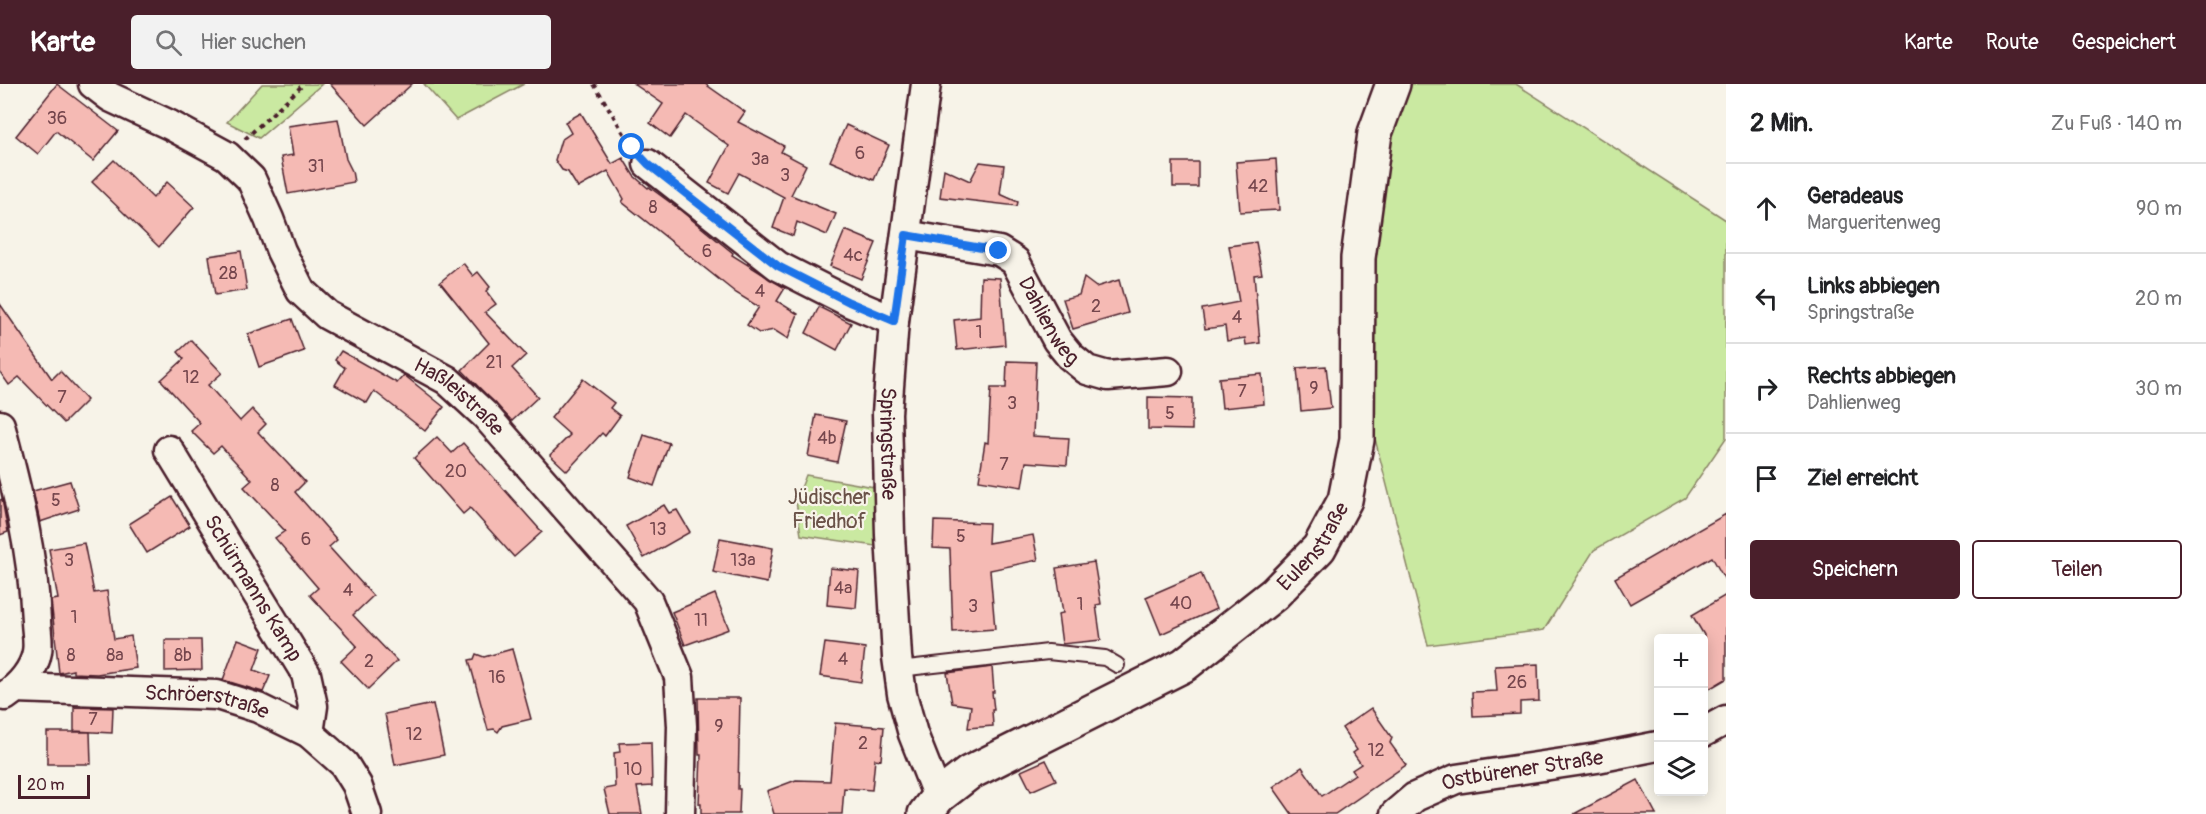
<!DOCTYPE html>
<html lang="de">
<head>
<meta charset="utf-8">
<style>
	:root { --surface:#fff; --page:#f2f2f2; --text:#202124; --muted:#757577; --line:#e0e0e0; --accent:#4a1f2b }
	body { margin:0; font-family:Pangolin,sans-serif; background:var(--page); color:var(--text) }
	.controls { position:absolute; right:18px; bottom:18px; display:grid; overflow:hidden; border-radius:6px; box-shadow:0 3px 15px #0003 }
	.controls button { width:54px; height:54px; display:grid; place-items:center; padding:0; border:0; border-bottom:2px solid var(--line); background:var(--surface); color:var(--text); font:30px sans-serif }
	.scale { position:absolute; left:18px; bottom:15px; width:72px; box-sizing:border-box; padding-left:6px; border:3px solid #4a1f2b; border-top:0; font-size:16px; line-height:21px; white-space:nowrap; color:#4a1f2b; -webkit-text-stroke:4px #f7f3e8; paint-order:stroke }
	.stop { position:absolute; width:18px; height:18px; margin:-14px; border:4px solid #1a73e8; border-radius:50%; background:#fff }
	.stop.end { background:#1a73e8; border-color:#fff; box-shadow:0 2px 6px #0008 }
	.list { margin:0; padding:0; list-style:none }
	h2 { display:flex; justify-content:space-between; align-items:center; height:78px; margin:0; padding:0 24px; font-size:26px }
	h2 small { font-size:20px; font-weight:400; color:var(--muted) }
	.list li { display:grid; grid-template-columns:39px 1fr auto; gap:18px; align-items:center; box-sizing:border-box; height:90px; padding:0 24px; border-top:2px solid var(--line) }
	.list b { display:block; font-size:22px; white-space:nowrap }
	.list p { margin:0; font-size:20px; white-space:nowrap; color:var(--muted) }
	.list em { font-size:20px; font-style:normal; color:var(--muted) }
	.actions { display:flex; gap:12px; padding:18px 24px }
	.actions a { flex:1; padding:14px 0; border:2px solid var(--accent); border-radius:6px; text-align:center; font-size:21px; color:var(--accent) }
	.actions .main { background:var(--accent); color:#fff }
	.icon { flex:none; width:33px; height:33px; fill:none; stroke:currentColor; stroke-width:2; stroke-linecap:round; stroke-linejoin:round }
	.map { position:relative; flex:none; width:1726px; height:730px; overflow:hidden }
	header { display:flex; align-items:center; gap:36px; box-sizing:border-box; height:84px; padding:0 30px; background:var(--accent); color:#fff }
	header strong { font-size:28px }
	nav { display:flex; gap:33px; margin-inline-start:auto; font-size:21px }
	.search { width:420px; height:54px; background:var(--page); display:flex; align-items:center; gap:15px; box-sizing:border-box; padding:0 21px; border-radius:6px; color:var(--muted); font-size:22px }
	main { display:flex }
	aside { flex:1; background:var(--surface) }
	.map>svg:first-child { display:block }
</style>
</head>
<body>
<header>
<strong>Karte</strong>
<div class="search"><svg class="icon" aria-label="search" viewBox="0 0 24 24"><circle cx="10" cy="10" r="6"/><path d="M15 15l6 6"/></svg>Hier suchen</div>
<nav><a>Karte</a><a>Route</a><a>Gespeichert</a></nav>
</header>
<main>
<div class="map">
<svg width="1726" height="730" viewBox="0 0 1726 730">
	<rect width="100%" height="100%" fill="#f7f3e8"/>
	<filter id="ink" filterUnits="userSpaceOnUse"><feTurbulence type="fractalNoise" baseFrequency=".0167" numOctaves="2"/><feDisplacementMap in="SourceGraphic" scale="12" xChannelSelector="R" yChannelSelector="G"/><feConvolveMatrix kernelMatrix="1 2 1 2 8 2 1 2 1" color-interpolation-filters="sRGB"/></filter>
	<g filter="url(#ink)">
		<g fill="#cae9a1" stroke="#8a8466" stroke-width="1.5">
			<path d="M262,0H322L259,54L227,38Z"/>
			<path d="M424,0H524L456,36Z"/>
			<path d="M1406,0H1516L1726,136V354L1685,414L1594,466L1544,546L1428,561L1374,351L1370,227L1379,102L1395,27Z"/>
			<path d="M806,391L874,403L875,462L801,451L796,417Z"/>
		</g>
		<g fill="#f5bab4" stroke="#4a1f2b" stroke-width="1.5">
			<path d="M57,0L118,47L93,77L56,47L38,70L16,52Z"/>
			<path d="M330,0H412L367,41Z"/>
			<path d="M634,0H705L745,28L738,38L784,62L781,68L806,81L791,111L836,130L827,151L797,138L793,152L773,144L784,113L739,89L728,109L709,99L729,62L686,31L670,54L650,39L663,20Z"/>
			<path d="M581,29L612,80L623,74L634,92L648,104L649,103L675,122L733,169L732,171L785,204L777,217L798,230L788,255L774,246L759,249L747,241L759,223L736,209L622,118L624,115L608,87L578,104L568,88L562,86L555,76L561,56L571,49L565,38Z"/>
			<path d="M338,35L346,75L352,87L354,98L288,110L281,73L293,71L288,42Z"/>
			<path d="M846,41L889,61L874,96L830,77Z"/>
			<path d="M1276,75L1279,126L1240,128L1236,78Z"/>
			<path d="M114,76L153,114L167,98L194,123L159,163L92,98Z"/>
			<path d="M980,78L1004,81L1000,110L1018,118L1017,122L940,113L944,85L970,97Z"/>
			<rect x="1173" y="78" width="25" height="25"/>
			<path d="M845,146L876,159L861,195L830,182Z"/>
			<path d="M1256,158L1262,190L1254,191L1260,259L1246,261L1245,254L1227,257L1225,242L1205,245L1202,225L1239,218L1229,162Z"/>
			<path d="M241,167L247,206L215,211L209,172Z"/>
			<path d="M463,179L473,192L478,188L490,203L486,207L496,220L485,228L526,271L512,284L538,313L512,337L462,286L489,259L440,198Z"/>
			<path d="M981,193L1000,194L1005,261L957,266L954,236L980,233Z"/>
			<path d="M1084,194L1096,203L1119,196L1128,229L1073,245L1063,215L1079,211Z"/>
			<path d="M0,220L52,295L60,287L87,316L64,339L19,293L9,301L0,288Z"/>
			<path d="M819,223L851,239L837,266L806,249Z"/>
			<path d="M292,235L304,267L259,283L248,250Z"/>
			<path d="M191,256L222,289L208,301L240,337L252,325L266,340L258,348L305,398L295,408L337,456L329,463L373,512L353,531L397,577L368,605L341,577L357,562L310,511L318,504L275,454L285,447L244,403L252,396L221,362L213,369L191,347L200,339L161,296L184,275L178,268Z"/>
			<path d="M341,267L397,299L404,291L444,323L425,347L374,307L367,319L335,301L345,284L335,276Z"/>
			<path d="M1007,277L1036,278L1033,352L1069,354L1067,381L1026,378L1022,403L979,396L985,358L988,359L991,304H1006Z"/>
			<path d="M1326,282L1331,324L1301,327L1297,284Z"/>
			<path d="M1262,290L1264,320L1222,324L1219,294Z"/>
			<path d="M583,295L614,319L610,324L620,332L605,352L602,349L567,387L550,371L570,351L551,334Z"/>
			<path d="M1148,313L1192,314V346L1148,345Z"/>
			<path d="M816,331L846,337L837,378L808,372Z"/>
			<path d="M644,351L669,359L654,402L630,393Z"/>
			<path d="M437,353L452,369L463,359L542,448L514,473L470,424L463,430L414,374Z"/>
			<path d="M70,397L79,425L40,438L33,407Z"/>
			<path d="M172,413L190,442L147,469L129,440Z"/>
			<path d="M2,415L8,448L0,451V416Z"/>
			<path d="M664,421L669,429L677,426L690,448L644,474L626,442Z"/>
			<path d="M1726,430V498L1712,473L1630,520L1615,494Z"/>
			<path d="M934,437L989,439L988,459L1033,451L1038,476L990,486L995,545L953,548L950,465L933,464Z"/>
			<path d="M720,454L773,464L767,499L713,488Z"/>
			<path d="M84,459L94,509L107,507L114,555L131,552L136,584L97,590L73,589V586L59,589L51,516L58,515L49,465Z"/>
			<path d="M1094,478L1101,520L1096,521L1101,556L1062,560L1058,530L1063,529L1056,484Z"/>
			<path d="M830,484L859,487L856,524L827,521Z"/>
			<path d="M1201,489L1216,525L1161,550L1146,513Z"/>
			<path d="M715,510L729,545L685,561L672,528Z"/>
			<path d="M1726,511V595L1704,608V551L1692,531Z"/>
			<path d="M238,555L262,564L254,586L270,592L263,608L223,596Z"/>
			<path d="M165,556H201L202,586L165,587Z"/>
			<path d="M825,559L865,564L861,598L820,592Z"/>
			<path d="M512,565L531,635L502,642L498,648L494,645L488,646L469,576L474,575L476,570L484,573Z"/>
			<path d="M1538,580L1539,617L1520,618V630L1473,632L1472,608L1497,607L1495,582Z"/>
			<path d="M992,583L994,608H992L994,626H992L993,642L968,644L971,622L952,619L947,589Z"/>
			<path d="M698,614H740L738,705H740L739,730H701V720H699L701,671H699Z"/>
			<path d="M433,620L444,671L395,681L385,630Z"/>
			<path d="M74,623L113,624L112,649L74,647Z"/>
			<path d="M1371,624L1392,654L1390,659L1406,681L1335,730H1292L1273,703L1302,683L1322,712L1355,690L1352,686L1361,680L1353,669L1357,666L1342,644Z"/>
			<path d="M835,639L884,643L881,676L875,675L872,706L844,704L842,730H774L767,707L796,696L830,697Z"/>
			<path d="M47,648H90L91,680H47Z"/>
			<path d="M651,658L652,702L637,703L642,730H610L604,705L615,703L614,669L620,668L619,659Z"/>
			<path d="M1046,676L1056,696L1031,707L1021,687Z"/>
			<path d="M1638,696L1656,730H1574Z"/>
		</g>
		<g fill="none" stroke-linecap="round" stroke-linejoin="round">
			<defs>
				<path id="service" d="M899,585L1048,568L1105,574L1117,581"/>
				<g id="minor">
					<path id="s1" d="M93,0L110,13L170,41L227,72L251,95L269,135L281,167L301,207L327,231L447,296L485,331L648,517L679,593L682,642L680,730"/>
					<path id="s2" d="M926,0L894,237L887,329L890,451L897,573L902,610L913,650L938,713"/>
					<path d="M648,80L778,182L849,218L894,237"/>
					<path id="s3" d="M906,151L999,167L1015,177L1057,256L1070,272L1087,286L1108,292L1168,287"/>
					<path d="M0,341C17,405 33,470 36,536C36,546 39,558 37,568C34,586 20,602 5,612"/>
					<path id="s4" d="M169,366L306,590L313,622L309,649"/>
					<path id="s5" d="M16,604L217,611L258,624L309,649L344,680L357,701L367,730"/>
					<path d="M1704,648L1726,636"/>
					<path id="s6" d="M1395,730L1415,713L1456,695L1597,674L1658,662"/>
				</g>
				<g id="secondary">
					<path id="s7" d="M925,730L938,713L969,689L1184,581L1274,510L1319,464L1345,416L1357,356L1358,174L1375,49L1393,0"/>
				</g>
			</defs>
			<use href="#service" stroke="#4a1f2b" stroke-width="18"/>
			<use href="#minor" stroke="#4a1f2b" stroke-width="33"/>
			<use href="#secondary" stroke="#4a1f2b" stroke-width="38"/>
			<g stroke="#4a1f2b" stroke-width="4" stroke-dasharray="4.5 4.5" stroke-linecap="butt">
				<path d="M594,0L631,61"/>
				<path d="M245,55L304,0"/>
			</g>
			<use href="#service" stroke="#f7f3e8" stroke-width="14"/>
			<use href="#minor" stroke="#f7f3e8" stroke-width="28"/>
			<use href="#secondary" stroke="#f7f3e8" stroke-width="33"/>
		</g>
	</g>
	<g fill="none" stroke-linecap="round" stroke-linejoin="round" filter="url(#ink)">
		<path stroke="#1a73e8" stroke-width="8" d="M632,63L648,80L778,182L849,218L894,237L906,151L999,167"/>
	</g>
	<g text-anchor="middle" stroke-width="4.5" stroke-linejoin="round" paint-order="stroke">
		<g font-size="18" fill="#75464d">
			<text x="57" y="40">36</text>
			<text x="860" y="75">6</text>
			<text x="760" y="81">3a</text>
			<text x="316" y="88">31</text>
			<text x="785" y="97">3</text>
			<text x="1258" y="108">42</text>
			<text x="653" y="129">8</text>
			<text x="707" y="173">6</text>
			<text x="853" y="177">4c</text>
			<text x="228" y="195">28</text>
			<text x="760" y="213">4</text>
			<text x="1096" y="228">2</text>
			<text x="1237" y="239">4</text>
			<text x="979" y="254">1</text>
			<text x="494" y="284">21</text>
			<text x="191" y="299">12</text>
			<text x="1314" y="310">9</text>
			<text x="1242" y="313">7</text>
			<text x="62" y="319">7</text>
			<text x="1012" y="325">3</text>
			<text x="1170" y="335">5</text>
			<text x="827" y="360">4b</text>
			<text x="1004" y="386">7</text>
			<text x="456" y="393">20</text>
			<text x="275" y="407">8</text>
			<text x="56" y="422">5</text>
			<text x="658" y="451">13</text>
			<text x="961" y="458">5</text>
			<text x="306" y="461">6</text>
			<text x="69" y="482">3</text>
			<text x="743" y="482">13a</text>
			<text x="843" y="510">4a</text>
			<text x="348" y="512">4</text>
			<text x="1181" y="525">40</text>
			<text x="1080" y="526">1</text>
			<text x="973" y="528">3</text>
			<text x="74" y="539">1</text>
			<text x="701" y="542">11</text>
			<text x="71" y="577">8</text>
			<text x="115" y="577">8a</text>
			<text x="183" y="577">8b</text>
			<text x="843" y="581">4</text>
			<text x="369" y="583">2</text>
			<text x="497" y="599">16</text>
			<text x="1517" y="604">26</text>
			<text x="93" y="641">7</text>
			<text x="719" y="648">9</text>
			<text x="414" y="656">12</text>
			<text x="863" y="665">2</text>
			<text x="1376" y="672">12</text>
			<text x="633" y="691">10</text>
		</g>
		<g font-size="21" fill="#4a1f2b" stroke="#f7f3e8">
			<text dy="7" stroke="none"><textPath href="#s3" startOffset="182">Dahlienweg</textPath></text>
			<text dy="7" stroke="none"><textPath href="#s1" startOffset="500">Haßleistraße</textPath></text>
			<text dy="7" stroke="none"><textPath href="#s2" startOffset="362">Springstraße</textPath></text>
			<text dy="7" stroke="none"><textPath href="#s7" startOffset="478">Eulenstraße</textPath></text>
			<text dy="7" stroke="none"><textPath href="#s4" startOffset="162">Schürmanns Kamp</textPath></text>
			<text dy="7" stroke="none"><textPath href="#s5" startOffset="192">Schröerstraße</textPath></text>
			<text dy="7" stroke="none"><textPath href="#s6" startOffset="138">Ostbürener Straße</textPath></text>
		</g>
		<g font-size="21" fill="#6a5248" stroke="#f7f3e8">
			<text x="829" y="420">Jüdischer<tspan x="829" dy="24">Friedhof</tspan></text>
		</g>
	</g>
</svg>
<div class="controls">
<button>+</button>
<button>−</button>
<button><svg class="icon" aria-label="layers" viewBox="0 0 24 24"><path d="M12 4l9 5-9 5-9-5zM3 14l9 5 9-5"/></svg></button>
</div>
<div class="scale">20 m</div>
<div class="stop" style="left:632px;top:63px"></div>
<div class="stop end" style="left:999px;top:167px"></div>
</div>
<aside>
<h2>2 Min.<small>Zu Fuß · 140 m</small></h2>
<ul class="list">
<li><svg class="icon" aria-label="ahead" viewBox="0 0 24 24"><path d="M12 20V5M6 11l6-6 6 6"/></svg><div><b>Geradeaus</b><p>Margueritenweg</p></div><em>90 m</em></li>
<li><svg class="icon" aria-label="left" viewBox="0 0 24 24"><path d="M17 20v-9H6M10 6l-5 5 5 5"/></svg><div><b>Links abbiegen</b><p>Springstraße</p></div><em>20 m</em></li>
<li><svg class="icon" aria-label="right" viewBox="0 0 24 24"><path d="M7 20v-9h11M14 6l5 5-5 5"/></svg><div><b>Rechts abbiegen</b><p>Dahlienweg</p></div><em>30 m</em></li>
<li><svg class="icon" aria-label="arrive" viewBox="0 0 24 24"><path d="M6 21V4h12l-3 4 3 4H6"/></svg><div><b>Ziel erreicht</b></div></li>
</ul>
<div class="actions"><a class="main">Speichern</a><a>Teilen</a></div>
</aside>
</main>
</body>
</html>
